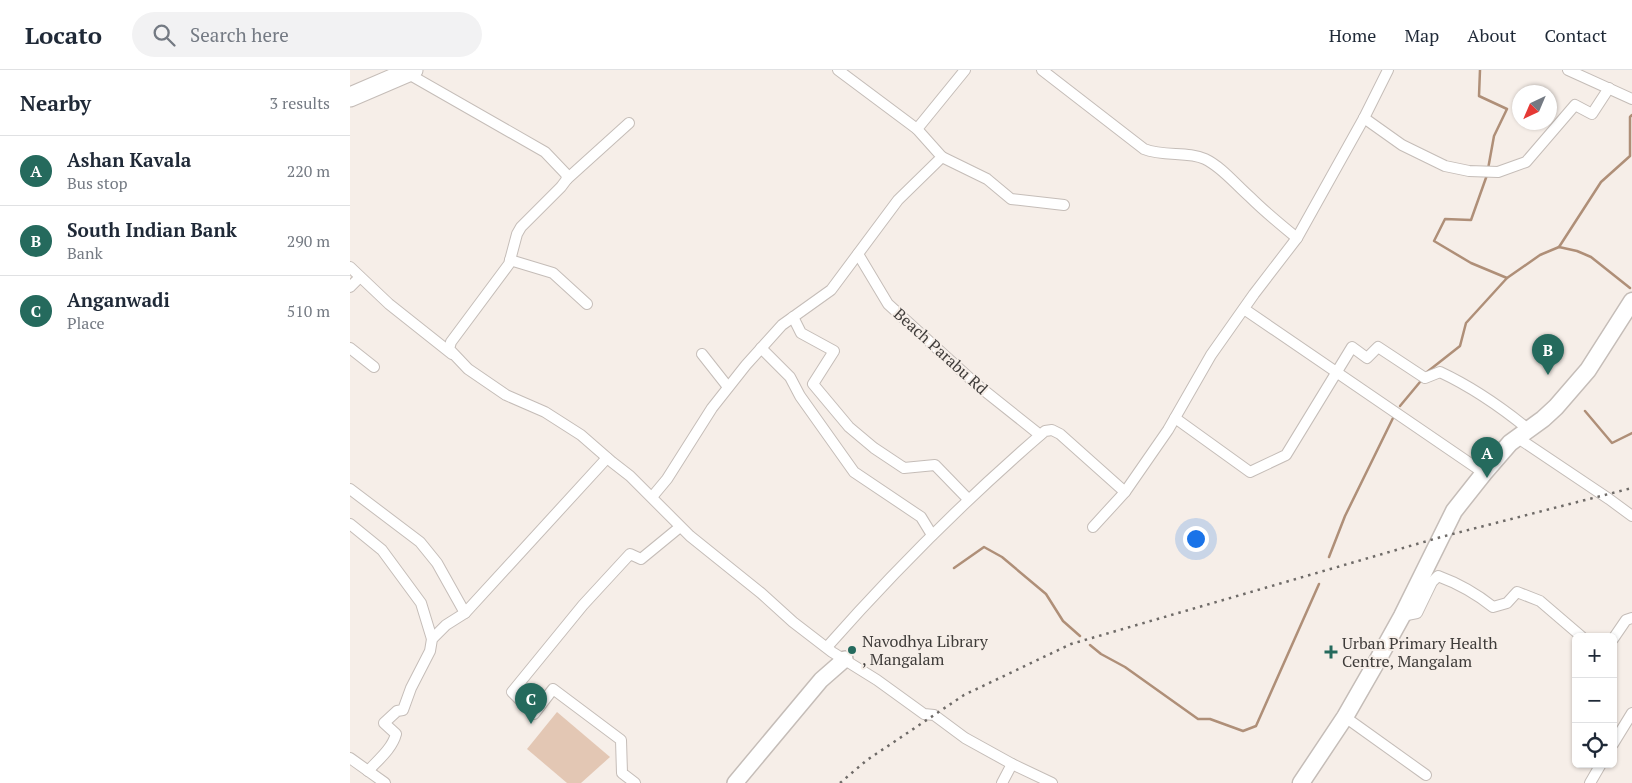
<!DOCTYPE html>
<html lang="en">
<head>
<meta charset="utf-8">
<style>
	:root { --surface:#fff; --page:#f2f2f3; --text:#1f2937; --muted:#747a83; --line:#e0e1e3; --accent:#256a5d }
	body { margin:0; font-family:"PT Serif",serif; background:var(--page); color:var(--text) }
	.controls { position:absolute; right:15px; bottom:15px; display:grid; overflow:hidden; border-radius:8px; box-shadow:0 1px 4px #0004 }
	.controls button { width:45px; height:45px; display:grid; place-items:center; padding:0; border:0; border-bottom:1px solid var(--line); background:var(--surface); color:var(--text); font:25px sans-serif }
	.compass { position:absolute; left:1162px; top:15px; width:45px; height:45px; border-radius:50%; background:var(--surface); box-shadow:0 1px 4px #0004; rotate:224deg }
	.you { position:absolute; left:845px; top:468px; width:18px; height:18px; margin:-12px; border:4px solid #fff; border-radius:50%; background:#1a73e8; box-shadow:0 0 0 8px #1a73e833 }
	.badge { display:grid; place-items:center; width:32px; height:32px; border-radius:50%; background:var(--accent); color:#fff; font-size:16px; font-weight:700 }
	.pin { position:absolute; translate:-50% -41px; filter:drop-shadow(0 1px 2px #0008) }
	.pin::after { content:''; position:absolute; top:26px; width:18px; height:15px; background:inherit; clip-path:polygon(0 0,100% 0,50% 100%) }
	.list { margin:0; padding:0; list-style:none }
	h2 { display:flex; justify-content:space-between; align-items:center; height:65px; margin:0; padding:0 20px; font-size:21px }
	h2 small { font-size:16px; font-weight:400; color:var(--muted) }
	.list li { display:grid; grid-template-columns:32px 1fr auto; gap:15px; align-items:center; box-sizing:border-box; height:70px; padding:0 20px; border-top:1px solid var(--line) }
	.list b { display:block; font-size:19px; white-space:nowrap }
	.list p { margin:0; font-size:16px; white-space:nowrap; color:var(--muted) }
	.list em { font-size:16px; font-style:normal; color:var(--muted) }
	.icon { flex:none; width:28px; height:28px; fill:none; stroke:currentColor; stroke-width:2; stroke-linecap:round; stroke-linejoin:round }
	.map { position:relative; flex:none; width:1282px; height:713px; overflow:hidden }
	header { display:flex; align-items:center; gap:30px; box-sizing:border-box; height:70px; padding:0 25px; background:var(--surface); border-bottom:1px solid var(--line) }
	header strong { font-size:24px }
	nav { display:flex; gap:28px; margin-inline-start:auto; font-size:18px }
	.search { width:350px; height:45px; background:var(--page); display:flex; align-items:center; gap:12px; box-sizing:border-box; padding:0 18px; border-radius:28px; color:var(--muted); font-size:19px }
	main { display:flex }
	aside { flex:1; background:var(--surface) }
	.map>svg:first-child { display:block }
</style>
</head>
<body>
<header>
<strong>Locato</strong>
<div class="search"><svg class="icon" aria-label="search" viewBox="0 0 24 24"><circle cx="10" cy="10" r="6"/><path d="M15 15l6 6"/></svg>Search here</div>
<nav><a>Home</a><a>Map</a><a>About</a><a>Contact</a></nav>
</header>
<main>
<aside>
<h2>Nearby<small>3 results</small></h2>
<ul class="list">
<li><span class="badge">A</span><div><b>Ashan Kavala</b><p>Bus stop</p></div><em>220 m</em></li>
<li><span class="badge">B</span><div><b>South Indian Bank</b><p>Bank</p></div><em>290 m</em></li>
<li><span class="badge">C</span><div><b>Anganwadi</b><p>Place</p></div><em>510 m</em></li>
</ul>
</aside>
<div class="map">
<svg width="1282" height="713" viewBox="0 0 1282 713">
	<rect width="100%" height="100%" fill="#f6eee8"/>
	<path fill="#e3c7b4" d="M207,642L260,687L231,713H217L177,679Z"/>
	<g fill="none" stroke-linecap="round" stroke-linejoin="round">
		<g stroke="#af8f78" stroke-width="2.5">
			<path d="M1130,0L1129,26L1157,39L1144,66L1138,99"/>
			<path d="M1137,105L1121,150L1095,149L1084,171L1121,193L1157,208"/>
			<path d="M1209,177L1251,112L1280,86V47L1282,45"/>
			<path d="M1077,302L1110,276L1116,253L1157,208L1190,185L1209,177L1227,181L1241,187L1280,218"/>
			<path d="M1050,336L1070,312"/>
			<path d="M1235,341L1262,373L1282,363"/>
			<path d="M979,487L995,446L1043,348"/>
			<path d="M604,498L634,477L652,487L696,524L713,551L730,566"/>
			<path d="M740,575L751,584L775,597L848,649H860L893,661L906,656L969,514"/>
		</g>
		<defs>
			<g id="street">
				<path d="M488,0L567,59"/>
				<path d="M692,0L794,79C814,87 838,81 855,89C872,97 886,115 900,127C915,142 931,155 947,168"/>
				<path d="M1218,0L1282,29"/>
				<path d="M55,2L195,82L216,104L217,109L211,117L171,157L167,164L159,194L101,272L99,279L118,299L156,325L195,342L231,365L262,392L280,406L340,466L411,523L443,552L482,582L527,610L574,644L584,645L615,668L662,694L702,713"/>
				<path d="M1014,48L1052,75L1095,96L1119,101L1148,102L1176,92L1225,35L1242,44L1259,18"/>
				<path d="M592,87L637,109L661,129L714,135"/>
				<path d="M217,109L279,53"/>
				<path d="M508,184L538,234L626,314L690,365"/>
				<path d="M160,190L203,203L237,234"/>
				<path d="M0,197L39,234L102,284"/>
				<path d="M0,217L10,207"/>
				<path d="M894,239L1134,403"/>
				<path d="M443,247L451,263L484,281L463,314L499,357L524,378L554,398L585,395L618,429"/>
				<path d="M0,278L24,297"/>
				<path d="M411,278L440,307L450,326L504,402L571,447L582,465"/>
				<path d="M352,284L378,317"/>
				<path d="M825,348L900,402L936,385L1002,277L1017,288L1028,277L1075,308L1090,302C1122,317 1151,337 1178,359"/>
				<path d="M1168,368L1259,429L1282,446"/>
				<path d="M0,419L70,472L87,493L115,543"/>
				<path d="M302,427L317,409L362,338L396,295L432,255L481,220L548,130L592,87L567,59L615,0"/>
				<path d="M0,454L32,480L71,533L82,569"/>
				<path d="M743,457L775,422L818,360L861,285L904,224L947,168L1014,48L1038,0"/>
				<path d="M1052,546L1067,543L1082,512L1088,506C1107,513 1128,525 1143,537L1157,533L1167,522L1190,531L1232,567"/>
				<path d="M1263,569L1276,550L1282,548"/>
				<path d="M477,577C545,500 617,428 695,361L702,360L710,364L775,422"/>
				<path d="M995,647L1076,705"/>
				<path d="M1263,674L1282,643"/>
				<path d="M0,688L35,713"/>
				<path d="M18,701C28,690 42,679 46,664L34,653L47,641L53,640L61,618L80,581L82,569L96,555L115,543L257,388"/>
				<path d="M285,713L272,703L271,670L203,619L184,644L162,622L233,535L280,484L291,489L330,457"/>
				<path d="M652,713L662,694"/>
				<path d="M1240,713L1251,694"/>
			</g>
			<path id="secondary" d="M385,713L471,610L495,589"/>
			<path id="primary" d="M951,713L995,647L1026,593L1052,546L1104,441L1134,403L1160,373L1193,349L1206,337L1238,300L1282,231"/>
			<path id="highway" d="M0,27L63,0"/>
		</defs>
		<use href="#street" stroke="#c5bdb8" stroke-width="12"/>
		<use href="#secondary" stroke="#c5bdb8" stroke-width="18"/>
		<use href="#primary" stroke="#c5bdb8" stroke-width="19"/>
		<use href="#highway" stroke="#c5bdb8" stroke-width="21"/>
		<use href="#street" stroke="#fff" stroke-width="10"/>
		<use href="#secondary" stroke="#fff" stroke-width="15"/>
		<use href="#primary" stroke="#fff" stroke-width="16"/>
		<use href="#highway" stroke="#fff" stroke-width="19"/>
		<path stroke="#6f6b68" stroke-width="2.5" stroke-dasharray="2.5 5" stroke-linecap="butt" d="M490,713L517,690L614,625L721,574L1091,467L1282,418"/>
	</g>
	<g fill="#256a5d" stroke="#f6eee8" stroke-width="2">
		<circle cx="502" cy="580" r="5"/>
		<path d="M978.5 574.5h5v5h5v5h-5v5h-5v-5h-5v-5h5z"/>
	</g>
	<g text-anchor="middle" stroke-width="4" stroke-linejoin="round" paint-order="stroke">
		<g font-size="16" fill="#3f3c3a" stroke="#f6eee8">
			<text transform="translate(591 281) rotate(42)" y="6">Beach Parabu Rd</text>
		</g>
		<g font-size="16" fill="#3f3c3a" stroke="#f6eee8" text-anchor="start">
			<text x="512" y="577">Navodhya Library<tspan x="512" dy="18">, Mangalam</tspan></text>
			<text x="992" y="579">Urban Primary Health<tspan x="992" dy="18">Centre, Mangalam</tspan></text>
		</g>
	</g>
</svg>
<div class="controls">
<button>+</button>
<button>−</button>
<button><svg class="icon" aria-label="locate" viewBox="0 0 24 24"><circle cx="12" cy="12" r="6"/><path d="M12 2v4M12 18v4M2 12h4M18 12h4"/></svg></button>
</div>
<svg class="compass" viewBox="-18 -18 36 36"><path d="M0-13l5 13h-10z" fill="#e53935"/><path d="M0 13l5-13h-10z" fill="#747a83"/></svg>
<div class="you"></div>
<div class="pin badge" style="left:1137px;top:408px">A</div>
<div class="pin badge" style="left:1198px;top:305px">B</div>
<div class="pin badge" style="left:181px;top:654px">C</div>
</div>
</main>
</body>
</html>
